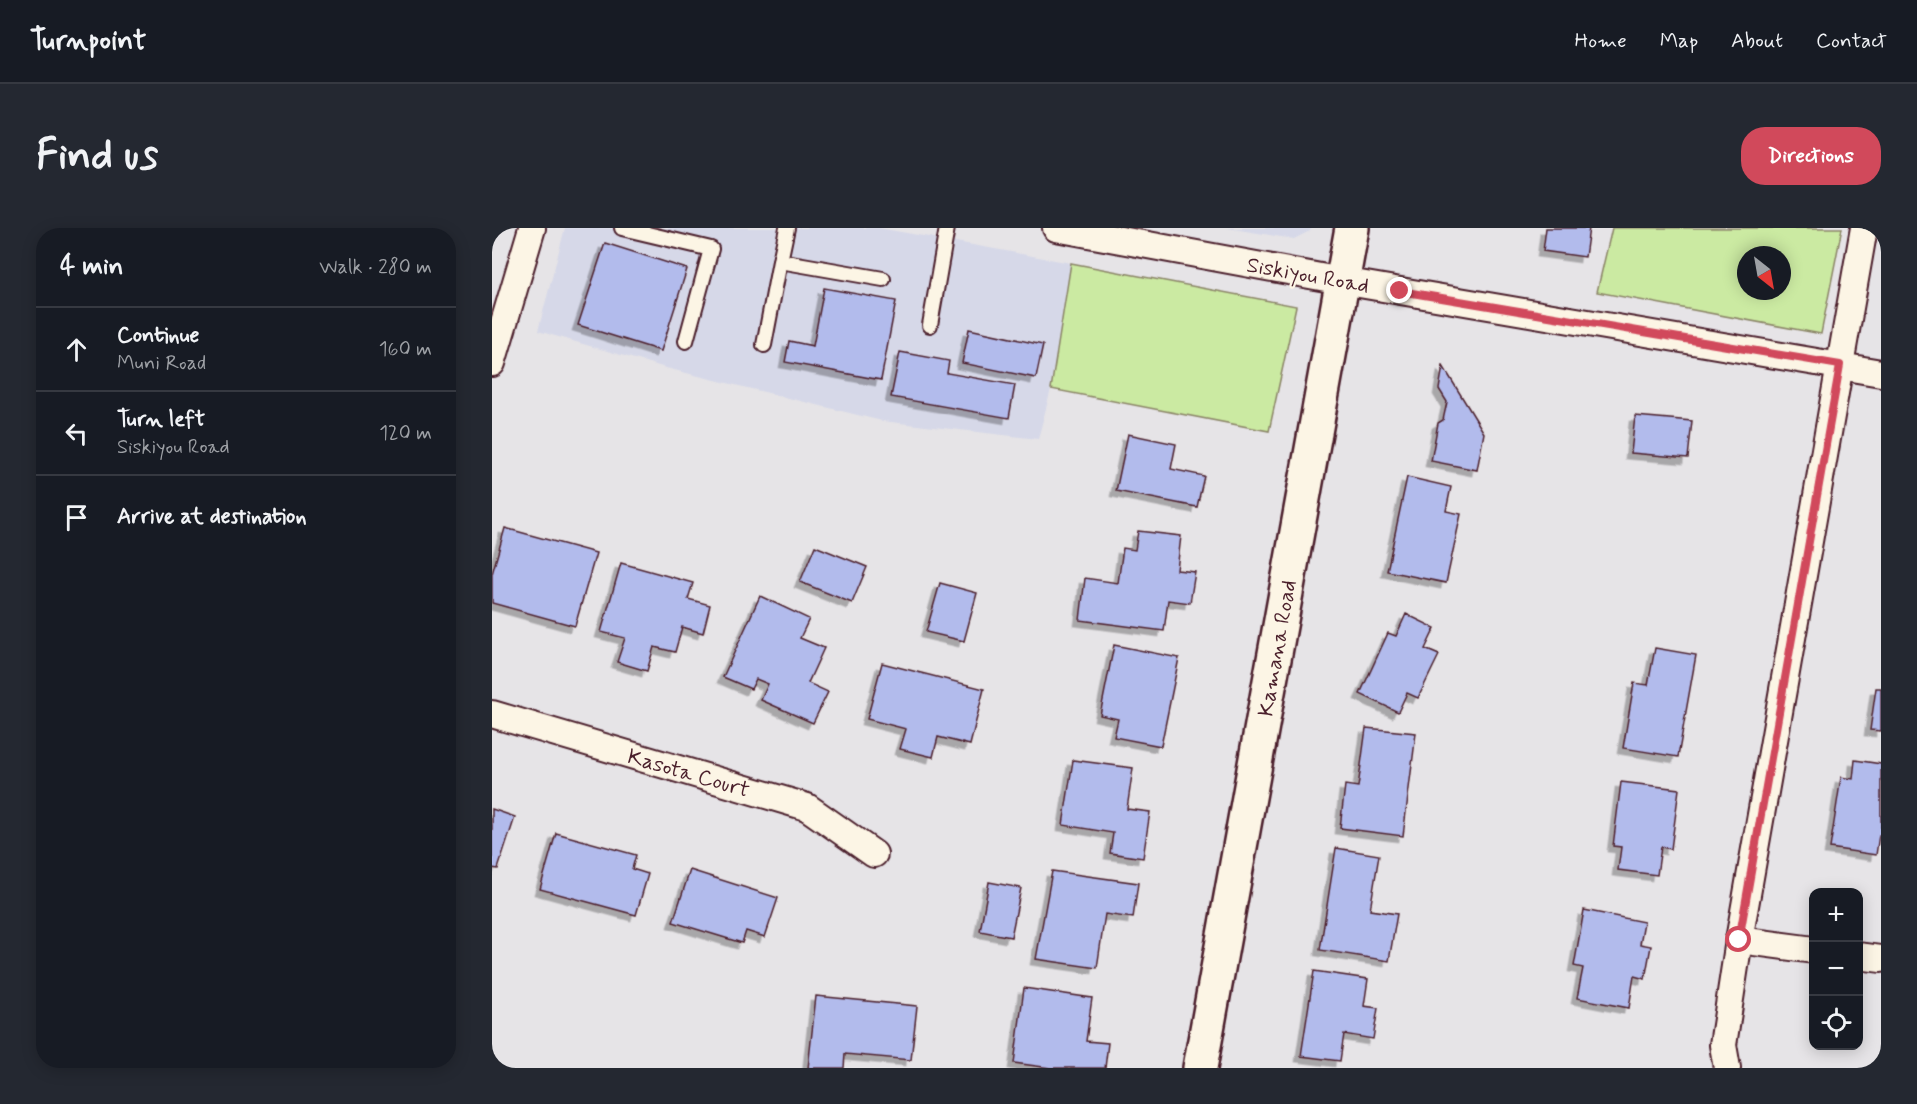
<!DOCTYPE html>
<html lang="en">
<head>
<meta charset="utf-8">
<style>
	:root { --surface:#171b24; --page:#242831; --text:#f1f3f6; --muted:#9ea1a6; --line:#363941; --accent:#d1495b }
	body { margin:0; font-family:Mynerve,sans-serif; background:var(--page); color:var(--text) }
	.controls { position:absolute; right:18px; bottom:18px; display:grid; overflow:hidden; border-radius:12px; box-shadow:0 3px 15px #0003 }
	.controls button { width:54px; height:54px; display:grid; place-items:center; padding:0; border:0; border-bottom:2px solid var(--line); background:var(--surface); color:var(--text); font:30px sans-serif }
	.compass { position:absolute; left:1245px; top:18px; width:54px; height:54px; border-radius:50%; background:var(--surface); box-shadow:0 3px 15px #0003; rotate:149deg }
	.stop { position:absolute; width:18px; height:18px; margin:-14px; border:4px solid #d1495b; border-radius:50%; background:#fff }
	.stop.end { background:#d1495b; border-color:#fff; box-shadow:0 2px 6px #0008 }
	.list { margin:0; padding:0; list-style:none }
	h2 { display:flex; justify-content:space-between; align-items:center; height:78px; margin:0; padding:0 24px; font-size:26px }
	h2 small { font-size:20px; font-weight:400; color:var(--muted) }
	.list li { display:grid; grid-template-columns:39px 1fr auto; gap:18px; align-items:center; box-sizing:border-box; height:84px; padding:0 24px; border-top:2px solid var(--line) }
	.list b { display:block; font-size:22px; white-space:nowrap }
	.list p { margin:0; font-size:20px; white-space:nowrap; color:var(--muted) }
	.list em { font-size:20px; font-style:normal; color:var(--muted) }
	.icon { flex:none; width:33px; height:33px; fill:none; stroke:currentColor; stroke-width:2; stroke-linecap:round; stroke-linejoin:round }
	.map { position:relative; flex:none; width:1389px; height:840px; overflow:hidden; border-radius:24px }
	header { display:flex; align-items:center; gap:36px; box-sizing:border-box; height:84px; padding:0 30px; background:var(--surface); border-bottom:2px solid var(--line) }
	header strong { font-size:28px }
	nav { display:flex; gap:33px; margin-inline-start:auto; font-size:21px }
	.intro { display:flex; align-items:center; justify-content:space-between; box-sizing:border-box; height:144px; padding:0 36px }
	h1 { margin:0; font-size:42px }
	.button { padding:15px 27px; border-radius:24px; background:var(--accent); color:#fff; font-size:21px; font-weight:700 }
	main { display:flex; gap:36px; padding:0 36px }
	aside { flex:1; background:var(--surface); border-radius:24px; box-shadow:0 3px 15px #0003 }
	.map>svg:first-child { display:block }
</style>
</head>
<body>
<header>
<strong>Turnpoint</strong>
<nav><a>Home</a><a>Map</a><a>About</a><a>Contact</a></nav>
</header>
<div class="intro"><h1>Find us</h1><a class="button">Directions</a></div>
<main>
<aside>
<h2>4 min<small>Walk · 280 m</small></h2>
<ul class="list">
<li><svg class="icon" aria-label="ahead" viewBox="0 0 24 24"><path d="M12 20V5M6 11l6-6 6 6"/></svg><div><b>Continue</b><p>Muni Road</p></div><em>160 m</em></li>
<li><svg class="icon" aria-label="left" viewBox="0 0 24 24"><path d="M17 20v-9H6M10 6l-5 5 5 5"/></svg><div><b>Turn left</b><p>Siskiyou Road</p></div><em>120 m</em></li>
<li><svg class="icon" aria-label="arrive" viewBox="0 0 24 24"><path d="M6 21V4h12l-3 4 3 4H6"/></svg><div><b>Arrive at destination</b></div></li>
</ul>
</aside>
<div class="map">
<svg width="1389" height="840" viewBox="0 0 1389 840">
	<defs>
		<filter id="shadow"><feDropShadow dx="-5.5" dy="5.5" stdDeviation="0" flood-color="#0004"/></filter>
	</defs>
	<rect width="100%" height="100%" fill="#e6e4e7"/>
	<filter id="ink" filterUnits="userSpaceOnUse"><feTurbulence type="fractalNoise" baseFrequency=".0167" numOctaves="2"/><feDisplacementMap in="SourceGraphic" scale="12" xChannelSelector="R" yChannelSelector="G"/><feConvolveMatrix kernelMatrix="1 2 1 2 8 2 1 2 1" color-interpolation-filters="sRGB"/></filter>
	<g filter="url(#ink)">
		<g fill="#d6d8e8">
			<path d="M73,0H387L579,35L559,161L546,211L390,193L174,140L46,103Z"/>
			<path d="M735,0H819L818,3L802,11Z"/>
		</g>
		<g fill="#cbeaa2" stroke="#8a8466" stroke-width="1.5" fill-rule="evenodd">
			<path d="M1120,0H1350L1329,106L1105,64ZM1254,27H1290V63H1254Z"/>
			<path d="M579,35L804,78L777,203L559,161Z"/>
		</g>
		<g fill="#b2bbec" stroke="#4a1f2b" stroke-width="1.5" filter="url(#shadow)">
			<path d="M1054,0H1097L1093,29L1051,23Z"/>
			<path d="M113,15L195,41L169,123L86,97Z"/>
			<path d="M332,60L404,73L389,152L293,134L297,113L321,118Z"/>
			<path d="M477,101L551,117L544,150L470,135Z"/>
			<path d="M408,124L457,133L455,145L523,157L517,190L399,169Z"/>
			<path d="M951,138L992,205L985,242L939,233L946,195L951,192L955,174L947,161Z"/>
			<path d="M1143,188L1200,193L1196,230L1139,225Z"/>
			<path d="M636,206L684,216L679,241L712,248L705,279L624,263Z"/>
			<path d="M915,249L959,259L954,283L969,286L954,355L895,343Z"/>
			<path d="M13,300L104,325L83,398L0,375V346Z"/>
			<path d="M646,303L689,308L685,342L703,344L698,375L676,372L672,403L588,392L593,350L626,355L631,320L643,322Z"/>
			<path d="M323,318L375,339L360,375L308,354Z"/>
			<path d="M129,335L201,355L196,371L218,377L211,405L190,399L183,424L162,419L155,443L125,434L133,410L109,404Z"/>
			<path d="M448,355L485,365L472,413L434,404Z"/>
			<path d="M268,368L317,391L308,410L332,420L316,455L336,464L321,495L269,472L276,456L264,451L259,461L231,449Z"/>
			<path d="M914,386L943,400L933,421L947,427L926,470L915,465L906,484L868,466L896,405L904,408Z"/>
			<path d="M622,417L687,430L669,518L622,509L626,491L608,487Z"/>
			<path d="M1163,420L1204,427L1186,529L1131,520L1142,455L1156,457Z"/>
			<path d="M390,435L492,461L478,517L446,509L441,529L408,521L414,501L375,491Z"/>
			<path d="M1384,460H1389V503L1378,502Z"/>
			<path d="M874,500L924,505L911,608L848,600L853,557L866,559Z"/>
			<path d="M581,532L641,540L635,581L658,584L651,630L618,625L621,605L571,597Z"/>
			<path d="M1363,532L1389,536V607H1387L1384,627L1338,620L1349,549L1361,551Z"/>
			<path d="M1129,554L1187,561L1179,621L1169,619L1165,647L1126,642L1129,619L1121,618Z"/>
			<path d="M0,581L23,589L6,641L0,640Z"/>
			<path d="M64,605L144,627L140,641L156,646L144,687L48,661Z"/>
			<path d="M844,620L887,627L878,682L905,686L897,733L828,722Z"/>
			<path d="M198,642L286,670L273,709L254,703L250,715L181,694Z"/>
			<path d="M560,643L646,655L641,690L613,686L605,740L544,731Z"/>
			<path d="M497,654L529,660L519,709L488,703Z"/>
			<path d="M1092,682L1152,694L1148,716L1159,718L1153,751L1142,748L1137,780L1085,770L1091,740L1082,738Z"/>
			<path d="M822,743L876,751L872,778L886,780L881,811L852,806L848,833L809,828Z"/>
			<path d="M532,760L600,770L594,813L616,815L613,840H559L522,835Z"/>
			<path d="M324,768L425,778L419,832L353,826L352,840H316Z"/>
		</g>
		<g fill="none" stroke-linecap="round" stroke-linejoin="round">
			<defs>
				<g id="lane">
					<path d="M130,0L219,21L194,113"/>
					<path d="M295,0L288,33L391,51"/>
					<path d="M438,97L455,0"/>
					<path d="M272,117L288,33"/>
				</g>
				<g id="street">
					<path d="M564,0L850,53L1389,145"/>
					<path d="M0,135L40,0"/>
					<path d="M0,486L315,579L382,626"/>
					<path d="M1247,712L1322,722"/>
					<path d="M1366,728L1389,731"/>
					<path d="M1235,840L1231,817L1247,712L1372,0"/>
				</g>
				<path id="secondary" d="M708,840L860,0"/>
			</defs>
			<use href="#lane" stroke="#4a1f2b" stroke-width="18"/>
			<use href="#street" stroke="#4a1f2b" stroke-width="30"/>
			<use href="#secondary" stroke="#4a1f2b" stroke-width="38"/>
			<use href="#lane" stroke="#fcf5e5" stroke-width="14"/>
			<use href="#street" stroke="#fcf5e5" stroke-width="26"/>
			<use href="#secondary" stroke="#fcf5e5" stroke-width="33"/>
		</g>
	</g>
	<g fill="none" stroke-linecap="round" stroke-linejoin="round" filter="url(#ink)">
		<path stroke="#d1495b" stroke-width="8" d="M908,63L1348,137L1247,712"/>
	</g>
	<g text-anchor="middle" stroke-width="4.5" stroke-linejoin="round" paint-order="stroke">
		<g font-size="22" fill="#4a1f2b" stroke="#fcf5e5">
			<text transform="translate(816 46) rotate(10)" y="8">Siskiyou Road</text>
			<text transform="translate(784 420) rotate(-80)" y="8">Kamana Road</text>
			<text transform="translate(197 544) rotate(16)" y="8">Kasota Court</text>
		</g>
	</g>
</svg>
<div class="controls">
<button>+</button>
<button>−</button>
<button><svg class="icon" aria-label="locate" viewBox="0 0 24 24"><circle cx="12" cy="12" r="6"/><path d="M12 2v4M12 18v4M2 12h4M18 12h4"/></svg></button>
</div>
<svg class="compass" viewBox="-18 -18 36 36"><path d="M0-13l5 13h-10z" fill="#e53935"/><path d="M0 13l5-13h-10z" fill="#9ea1a6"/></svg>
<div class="stop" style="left:1247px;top:712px"></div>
<div class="stop end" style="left:908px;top:63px"></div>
</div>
</main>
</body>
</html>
